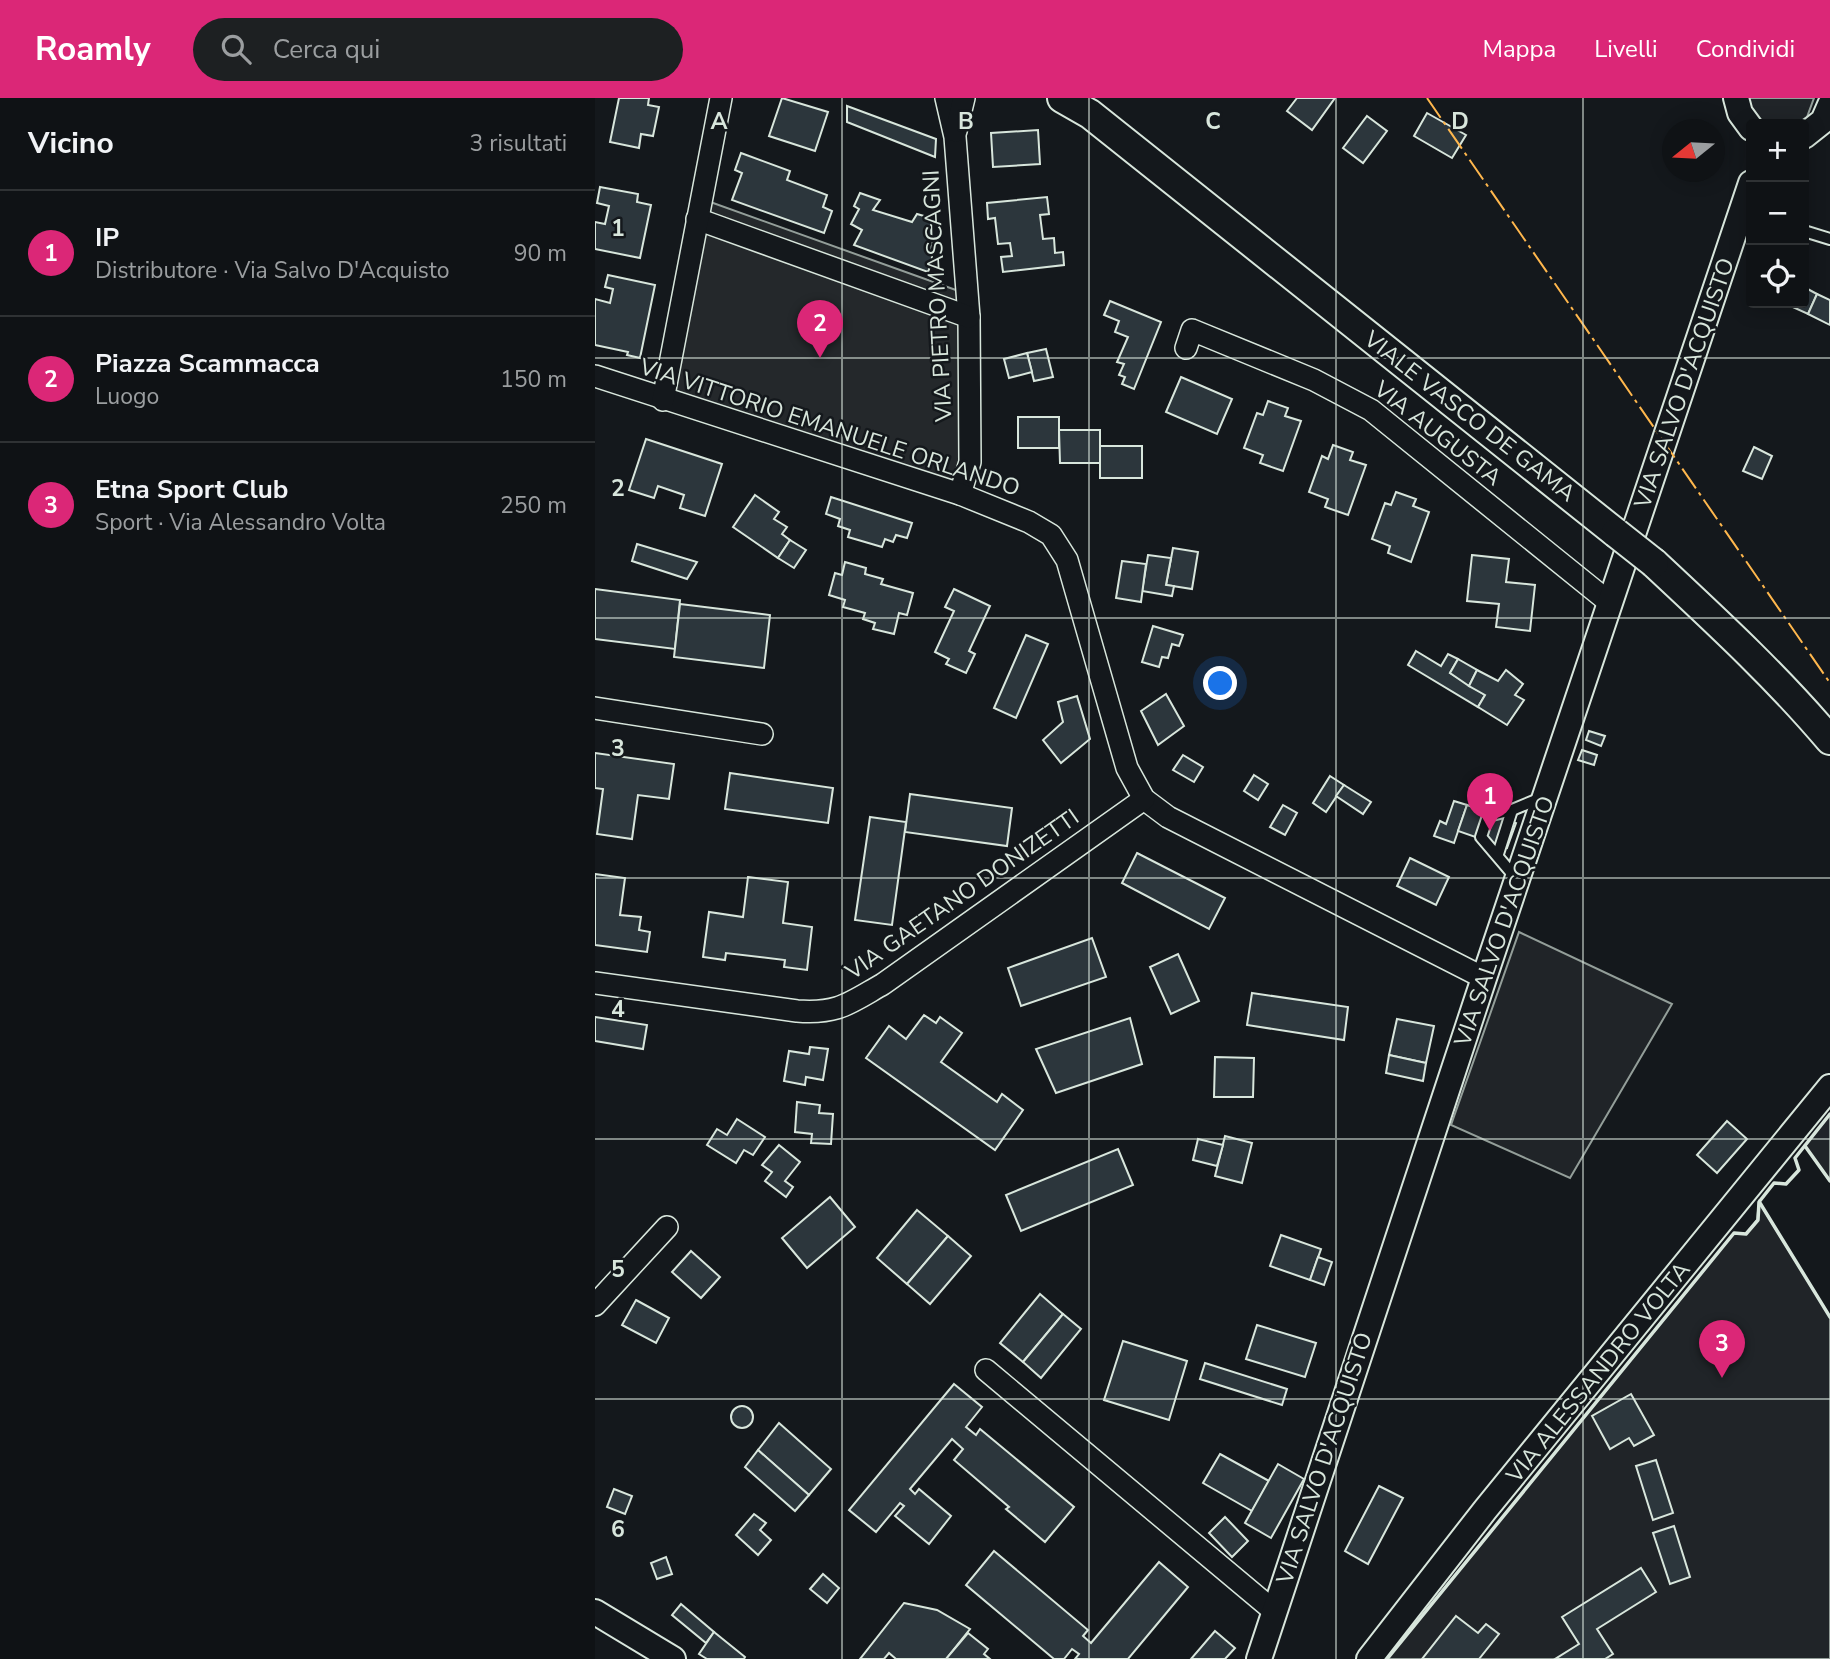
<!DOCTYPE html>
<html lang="it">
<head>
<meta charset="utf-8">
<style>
	:root { --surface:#0f1215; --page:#1d2022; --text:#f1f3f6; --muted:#9b9ea0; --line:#2f3234; --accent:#db2777 }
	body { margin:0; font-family:"Nunito Sans",sans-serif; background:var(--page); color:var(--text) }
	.controls { position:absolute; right:21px; top:21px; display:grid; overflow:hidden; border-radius:7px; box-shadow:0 4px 18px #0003 }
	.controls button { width:63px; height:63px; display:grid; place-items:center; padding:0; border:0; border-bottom:2px solid var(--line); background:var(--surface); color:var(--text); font:35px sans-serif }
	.compass { position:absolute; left:1067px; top:21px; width:63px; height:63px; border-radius:50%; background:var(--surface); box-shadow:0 4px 18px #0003; rotate:252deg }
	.you { position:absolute; left:626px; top:586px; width:24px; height:24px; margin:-18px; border:5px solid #fff; border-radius:50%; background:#1a73e8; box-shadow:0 0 0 10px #1a73e833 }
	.badge { display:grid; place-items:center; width:46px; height:46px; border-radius:50%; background:var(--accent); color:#fff; font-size:23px; font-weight:700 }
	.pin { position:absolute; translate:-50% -58px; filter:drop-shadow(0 2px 4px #0008) }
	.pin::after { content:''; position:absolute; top:37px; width:24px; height:21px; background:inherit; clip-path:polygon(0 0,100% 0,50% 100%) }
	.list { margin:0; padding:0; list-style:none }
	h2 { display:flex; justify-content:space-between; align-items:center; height:91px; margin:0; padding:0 28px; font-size:30px }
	h2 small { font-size:23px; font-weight:400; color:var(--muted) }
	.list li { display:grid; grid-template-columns:46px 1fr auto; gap:21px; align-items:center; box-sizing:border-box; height:126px; padding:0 28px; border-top:2px solid var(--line) }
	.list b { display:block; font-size:26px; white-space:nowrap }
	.list p { margin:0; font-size:23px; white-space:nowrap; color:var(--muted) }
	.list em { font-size:23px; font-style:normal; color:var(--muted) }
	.icon { flex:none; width:38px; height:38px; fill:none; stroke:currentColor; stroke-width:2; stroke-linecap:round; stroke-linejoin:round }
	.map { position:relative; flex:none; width:1235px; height:1561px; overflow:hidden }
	header { display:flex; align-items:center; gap:42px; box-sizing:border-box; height:98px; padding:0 35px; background:var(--accent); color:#fff }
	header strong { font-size:33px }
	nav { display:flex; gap:38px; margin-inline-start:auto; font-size:24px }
	.search { width:490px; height:63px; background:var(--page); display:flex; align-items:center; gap:18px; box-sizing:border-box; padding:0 24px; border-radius:38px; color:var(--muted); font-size:26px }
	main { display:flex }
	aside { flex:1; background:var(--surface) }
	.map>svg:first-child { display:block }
</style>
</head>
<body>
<header>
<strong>Roamly</strong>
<div class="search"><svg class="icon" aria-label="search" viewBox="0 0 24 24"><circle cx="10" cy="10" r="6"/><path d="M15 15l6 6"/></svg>Cerca qui</div>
<nav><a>Mappa</a><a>Livelli</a><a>Condividi</a></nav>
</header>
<main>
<aside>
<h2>Vicino<small>3 risultati</small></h2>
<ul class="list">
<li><span class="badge">1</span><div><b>IP</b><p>Distributore · Via Salvo D'Acquisto</p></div><em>90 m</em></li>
<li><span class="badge">2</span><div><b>Piazza Scammacca</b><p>Luogo</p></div><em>150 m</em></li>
<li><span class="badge">3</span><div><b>Etna Sport Club</b><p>Sport · Via Alessandro Volta</p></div><em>250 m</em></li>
</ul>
</aside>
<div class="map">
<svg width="1235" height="1561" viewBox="0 0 1235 1561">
	<rect width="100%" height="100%" fill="#14181c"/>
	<g fill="#202428" stroke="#939e99" stroke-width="2">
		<path d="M1151,0H1219L1212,19L1201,26H1169L1160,19Z"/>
		<path d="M924,834L1077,906L975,1080L856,1027Z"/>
		<path d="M1235,1016V1083L1210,1048Z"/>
		<path d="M1164,1104L1235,1219V1561H792L1139,1135L1151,1136L1162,1122Z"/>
	</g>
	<path fill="#24282b" stroke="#939e99" stroke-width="2" d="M107,101L372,196L365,396L68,302Z"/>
	<g fill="#2c363c" stroke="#d8e6dc" stroke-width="2">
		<path d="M24,0H54L53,7L64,9L58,38L46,36L44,50L15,44Z"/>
		<path d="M187,0L233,14L220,53L174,38Z"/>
		<path d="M702,0H740L717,32L692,13Z"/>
		<path d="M252,8L341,41L340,59L252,24Z"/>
		<path d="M832,15L871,37L857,60L819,38Z"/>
		<path d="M772,18L792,33L768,65L748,50Z"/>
		<path d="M443,32L445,66L398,69L396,35Z"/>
		<path d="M146,55L195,73L192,82L232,97L228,109L237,113L229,135L137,102L147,75L140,72Z"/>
		<path d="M5,89L43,96L42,104L56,107L45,160L0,151V124L10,126L14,108L2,105Z"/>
		<path d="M265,95L285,102L278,112L317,124L322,116L336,120L337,163L333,174L259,147L267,132L256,126L264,111L259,108Z"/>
		<path d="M452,99L454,116L445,117L448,141L459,140L460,155L468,154L469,167L408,174L406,159L417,158L415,145L403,146L400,120L393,121L392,105Z"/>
		<path d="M13,177L60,187L45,260L32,257L33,254L0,247V201L15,205L18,191L10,189Z"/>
		<path d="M1209,189L1222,196L1213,216L1189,205H1209Z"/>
		<path d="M1222,196L1235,202V227L1213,216Z"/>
		<path d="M515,203L566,224L539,291L527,286L530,279L524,277L529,266L522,264L533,239L520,234L524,223L509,217Z"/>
		<path d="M451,251L458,279L439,283L432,255Z"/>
		<path d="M432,255L437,274L414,280L409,261Z"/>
		<path d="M586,279L637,301L622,336L571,314Z"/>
		<path d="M673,303L693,310L690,318L706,323L688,373L665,365L668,357L649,350L662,315L668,317Z"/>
		<rect x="423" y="319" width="41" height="31"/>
		<path d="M464,332H505V365H465Z"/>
		<path d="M51,341L127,366L110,418L85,410L89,397L63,388L59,400L34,392Z"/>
		<path d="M738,347L758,354L755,362L771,367L753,417L730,409L733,401L714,394L727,358L733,361Z"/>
		<rect x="505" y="348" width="42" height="32"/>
		<path d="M1159,349L1177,358L1167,381L1148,373Z"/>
		<path d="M801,394L821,401L818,408L834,414L816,464L793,455L795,448L777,441L790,405L796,407Z"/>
		<path d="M160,397L184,414L179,421L192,429L187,436L195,442L183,460L138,429Z"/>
		<path d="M236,399L317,425L312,440L301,437L298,444L290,441L287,449L253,439L255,432L243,428L245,421L231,416Z"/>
		<path d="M195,442L211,452L199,470L183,460Z"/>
		<path d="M42,446L102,464L92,481L37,463Z"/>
		<path d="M578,450L603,454L597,491L571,487Z"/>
		<path d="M553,457L576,460L571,487L579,488L577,498L547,493Z"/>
		<path d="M877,457L914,461L911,484L940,487L935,533L901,529L904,506L872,503Z"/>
		<path d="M527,463L551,466L546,504L521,500Z"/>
		<path d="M250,464L271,470L270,476L288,481L286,486L318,495L312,517L304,515L299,536L278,531L280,525L268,521L270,515L248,509L250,502L234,497L240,475L247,477Z"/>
		<path d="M0,491L85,502L80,551L0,541Z"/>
		<path d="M359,491L395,508L374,553L380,556L371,575L351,566L354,561L340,554L359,513L350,509Z"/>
		<path d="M85,506L175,517L169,570L79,559Z"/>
		<path d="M558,528L588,537L584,548L577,546L573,560L567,559L564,569L547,564Z"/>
		<path d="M431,537L453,546L421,620L399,610Z"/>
		<path d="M821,553L846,568L853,556L863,561L855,575L890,597L883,609L813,567Z"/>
		<path d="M863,561L882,572L874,588L855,575Z"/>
		<path d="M882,572L903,583L911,572L928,586L920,597L929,602L912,627L883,609L890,597L874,588Z"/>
		<path d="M571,596L589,628L563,647L546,613Z"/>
		<path d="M482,598L495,641L466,665L448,642L468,624L463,604Z"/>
		<path d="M994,633L1010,638L1006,648L991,642Z"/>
		<path d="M987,652L1002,657L999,667L983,662Z"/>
		<path d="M0,655L79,666L74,701L43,697L37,741L2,736L8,691L0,690Z"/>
		<path d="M588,657L608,669L599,684L578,672Z"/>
		<path d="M135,675L238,690L233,725L130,711Z"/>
		<path d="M659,677L673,686L663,702L649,693Z"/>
		<path d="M735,678L749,687L731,714L718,705Z"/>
		<path d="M749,687L776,704L768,716L741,698Z"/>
		<path d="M315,696L417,710L412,748L310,734Z"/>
		<path d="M859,703L872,707L859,745L839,738L845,723L851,726Z"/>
		<path d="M688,707L702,715L690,737L675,729Z"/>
		<path d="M872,707L921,725L912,750L863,733Z"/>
		<path d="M275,719L311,724L297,827L260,822Z"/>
		<path d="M542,755L630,800L614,831L527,785Z"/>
		<path d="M815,760L854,779L841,807L802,788Z"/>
		<path d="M0,776L30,780L25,817L46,819L44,832L55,834L52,854L0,847Z"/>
		<path d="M153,779L193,784L188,825L217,829L212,872L189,869L190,862L131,855L130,862L108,859L114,814L148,819Z"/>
		<path d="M497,840L511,879L426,908L413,870Z"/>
		<path d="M583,856L604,903L576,916L555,869Z"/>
		<path d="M657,895L753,909L749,942L652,927Z"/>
		<path d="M329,917L341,925L345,919L367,935L346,964L402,1004L407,996L428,1012L400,1052L271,960L294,928L311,941Z"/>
		<path d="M0,919L52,927L48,951L0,943Z"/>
		<path d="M535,920L547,966L461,995L441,951Z"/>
		<path d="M802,921L839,928L831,965L794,957Z"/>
		<path d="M215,949L233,951L228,982L211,979L210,987L189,983L194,953L214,956Z"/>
		<path d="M794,957L831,965L828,983L791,975Z"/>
		<path d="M620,959L659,960L658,999H619Z"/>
		<path d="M202,1004L225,1007L224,1015L238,1016L236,1046L216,1045L217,1036L200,1034Z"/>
		<path d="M142,1021L170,1039L158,1057L149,1052L141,1065L112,1047L122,1031L132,1037Z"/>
		<path d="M1132,1023L1152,1041L1122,1075L1102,1057Z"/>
		<path d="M630,1038L657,1045L647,1085L620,1078Z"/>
		<path d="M603,1041L628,1047L622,1068L598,1062Z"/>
		<path d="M184,1047L205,1064L190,1083L198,1089L191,1099L170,1083L177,1074L167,1067Z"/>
		<path d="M523,1051L538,1087L426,1133L411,1097Z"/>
		<path d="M235,1099L260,1129L212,1170L187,1140Z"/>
		<path d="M322,1112L353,1138L312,1186L282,1160Z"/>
		<path d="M686,1137L726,1151L715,1182L675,1168Z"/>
		<path d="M353,1138L376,1158L335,1206L312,1186Z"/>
		<path d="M96,1153L125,1179L106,1200L77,1174Z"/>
		<path d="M723,1159L737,1164L729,1187L715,1182Z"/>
		<path d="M445,1196L468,1216L428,1264L405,1245Z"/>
		<path d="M41,1202L74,1220L61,1245L27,1227Z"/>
		<path d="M468,1216L486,1231L446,1280L428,1264Z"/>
		<path d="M662,1227L721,1245L710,1279L651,1261Z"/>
		<path d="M528,1243L592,1263L574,1322L509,1302Z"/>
		<path d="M610,1265L692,1291L687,1307L605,1281Z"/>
		<path d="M359,1286L387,1309L371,1329L381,1337L385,1331L479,1409L450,1444L411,1411L414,1409L359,1362L368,1351L357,1341L315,1391L320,1396L324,1391L356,1418L334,1446L300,1418L309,1408L305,1405L281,1434L254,1412Z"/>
		<path d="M1036,1296L1059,1337L1039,1348L1034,1340L1015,1351L997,1318Z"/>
		<circle cx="147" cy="1319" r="11"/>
		<path d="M184,1325L236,1371L214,1397L163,1352Z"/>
		<path d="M163,1352L214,1397L200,1413L150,1369Z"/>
		<path d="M625,1356L674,1383L657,1413L608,1385Z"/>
		<path d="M1061,1362L1078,1415L1058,1422L1041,1368Z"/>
		<path d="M683,1366L709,1381L676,1440L650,1425Z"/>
		<path d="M784,1388L808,1400L773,1466L750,1453Z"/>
		<path d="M19,1391L37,1398L30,1416L12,1409Z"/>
		<path d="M159,1416L171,1425L165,1432L176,1442L163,1457L141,1437Z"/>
		<path d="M630,1419L653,1443L637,1459L614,1435Z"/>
		<path d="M1079,1428L1095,1479L1075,1486L1058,1435Z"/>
		<path d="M399,1453L493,1532L488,1538L496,1545L564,1464L593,1489L533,1561H480L484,1556L477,1551L469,1561H459L371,1487Z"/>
		<path d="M71,1459L77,1476L62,1481L56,1465Z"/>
		<path d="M1046,1470L1061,1494L1002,1531L1018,1556L1010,1561H960L984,1546L967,1519Z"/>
		<path d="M228,1476L244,1490L232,1505L215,1491Z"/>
		<path d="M309,1505L342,1512L375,1531L351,1561H301L294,1555L289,1561H265Z"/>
		<path d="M86,1506L119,1534L111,1545L77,1517Z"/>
		<path d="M861,1518L883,1535L891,1526L904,1536L884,1561H827Z"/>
		<path d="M620,1533L640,1550L630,1561H596Z"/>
		<path d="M119,1534L150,1559L149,1561H112L104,1556Z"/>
		<path d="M373,1535L393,1551L389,1556L395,1561H351Z"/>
	</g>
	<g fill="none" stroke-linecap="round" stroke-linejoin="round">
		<defs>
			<g id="service">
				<path d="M1209,133L1235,141"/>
				<path d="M903,756L917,712"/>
				<path d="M920,779L886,739L893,718L917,712L946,700"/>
			</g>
			<g id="minor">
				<path d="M351,0L360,39L374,219L375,364L365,396"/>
				<path d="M361,33L369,0"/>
				<path d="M102,121L374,219"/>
				<path d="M591,250L597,232L719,282L776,312L1015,505"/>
				<path d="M0,278L365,396L434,424L456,437L472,462L532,670L549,701L573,719L889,880"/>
				<path d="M68,302L126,0"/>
				<path d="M0,610L167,636"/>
				<path d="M0,885L202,913C243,916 253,906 288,886L549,701"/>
				<path d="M0,1207L72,1129"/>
				<path d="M391,1272L679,1513"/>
			</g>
			<g id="tertiary">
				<path d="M1141,0L1145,15L1156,30"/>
				<path d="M1209,38L1228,23L1235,7"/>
				<path d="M0,1514L78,1561"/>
				<path d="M664,1561L889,880L1156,85"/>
				<path d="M774,1561L890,1412L1235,989"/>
			</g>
			<g id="secondary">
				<path d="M467,0L495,16L1021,435"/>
				<path d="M1059,465C1120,522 1181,578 1235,642"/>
			</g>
		</defs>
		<use href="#service" stroke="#d8e6dc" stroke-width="14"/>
		<use href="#minor" stroke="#d8e6dc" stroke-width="24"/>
		<use href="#tertiary" stroke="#d8e6dc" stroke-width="28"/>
		<use href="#secondary" stroke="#d8e6dc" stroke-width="32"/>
		<use href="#service" stroke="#14181c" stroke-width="10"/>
		<use href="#minor" stroke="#14181c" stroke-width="21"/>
		<use href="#tertiary" stroke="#14181c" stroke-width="24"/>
		<use href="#secondary" stroke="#14181c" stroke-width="28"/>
		<defs>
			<path id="secondary-bridge" d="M1021,435L1059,465"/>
		</defs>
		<use href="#secondary-bridge" stroke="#d8e6dc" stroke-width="32" stroke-linecap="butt"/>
		<use href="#secondary-bridge" stroke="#14181c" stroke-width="28"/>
		<g stroke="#d8e6dc" stroke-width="3.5">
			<path d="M1210,1048L1235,1083"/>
			<path d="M1165,1105L1235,1219"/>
			<path d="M792,1561L1139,1135L1151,1136L1163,1122L1164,1104L1179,1085L1191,1086L1204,1072L1200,1060L1235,1016"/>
		</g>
		<path stroke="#ffb74d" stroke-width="2" stroke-dasharray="24 5 3.5 5" stroke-linecap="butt" d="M832,0L1235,585"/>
	</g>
	<path fill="none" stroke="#d8e6dc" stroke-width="2" stroke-opacity="0.55" d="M247,0V1561M494,0V1561M741,0V1561M988,0V1561M0,260H1235M0,520H1235M0,780H1235M0,1041H1235M0,1301H1235"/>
	<g text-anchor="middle" stroke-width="5" stroke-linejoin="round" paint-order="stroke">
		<g font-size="23" fill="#d8e6dc" stroke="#14181c">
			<text transform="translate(342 198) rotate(-93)" y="8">VIA PIETRO MASCAGNI</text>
			<text transform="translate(1089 285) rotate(-71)" y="8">VIA SALVO D'ACQUISTO</text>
			<text transform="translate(875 318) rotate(38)" y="8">VIALE VASCO DE GAMA</text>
			<text transform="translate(235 329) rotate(18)" y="8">VIA VITTORIO EMANUELE ORLANDO</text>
			<text transform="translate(843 335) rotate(38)" y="8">VIA AUGUSTA</text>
			<text transform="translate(367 796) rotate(-35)" y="8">VIA GAETANO DONIZETTI</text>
			<text transform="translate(909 823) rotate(-71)" y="8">VIA SALVO D'ACQUISTO</text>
			<text transform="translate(1003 1274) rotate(-51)" y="8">VIA ALESSANDRO VOLTA</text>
			<text transform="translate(729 1360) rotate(-72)" y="8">VIA SALVO D'ACQUISTO</text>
		</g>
	</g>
	<g font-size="23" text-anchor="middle" font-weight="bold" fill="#d8e6dc" stroke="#14181c" stroke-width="5" stroke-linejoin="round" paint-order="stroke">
		<text x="124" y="31">A</text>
		<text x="371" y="31">B</text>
		<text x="618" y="31">C</text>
		<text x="865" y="31">D</text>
		<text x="23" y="138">1</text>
		<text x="23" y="398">2</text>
		<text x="23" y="658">3</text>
		<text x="23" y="919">4</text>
		<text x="23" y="1179">5</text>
		<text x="23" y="1439">6</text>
	</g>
</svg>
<div class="controls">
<button>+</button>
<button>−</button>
<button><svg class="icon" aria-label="locate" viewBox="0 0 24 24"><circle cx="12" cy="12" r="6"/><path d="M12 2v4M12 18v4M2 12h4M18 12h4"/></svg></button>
</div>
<svg class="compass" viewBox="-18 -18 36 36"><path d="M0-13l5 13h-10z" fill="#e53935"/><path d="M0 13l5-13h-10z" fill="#9b9ea0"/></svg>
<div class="you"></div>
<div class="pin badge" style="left:895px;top:733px">1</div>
<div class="pin badge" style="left:225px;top:260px">2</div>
<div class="pin badge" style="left:1127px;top:1280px">3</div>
</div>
</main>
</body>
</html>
